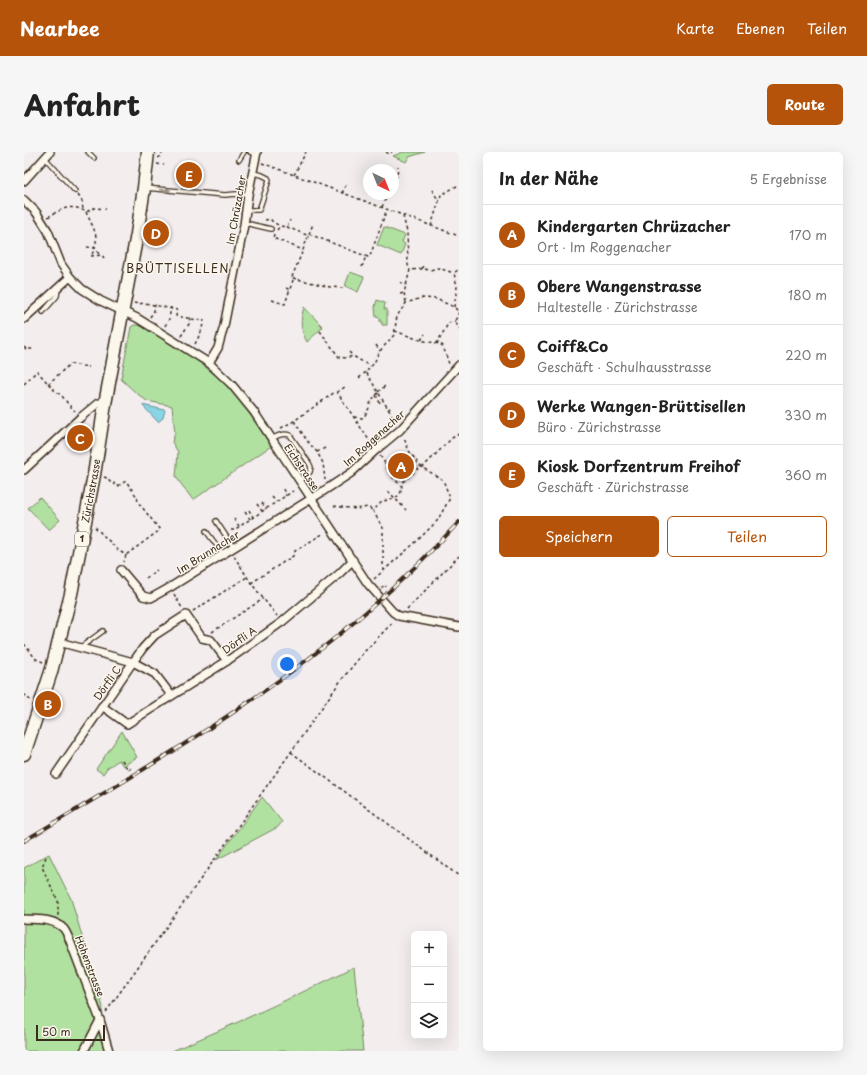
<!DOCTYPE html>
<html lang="de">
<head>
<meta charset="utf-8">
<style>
	:root { --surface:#fff; --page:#f6f6f6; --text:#222; --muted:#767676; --line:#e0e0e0; --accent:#b45309 }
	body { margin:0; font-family:"Playpen Sans",sans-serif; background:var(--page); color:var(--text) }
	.controls { position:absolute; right:12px; bottom:12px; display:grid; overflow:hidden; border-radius:6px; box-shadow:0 4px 16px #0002 }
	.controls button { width:36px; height:36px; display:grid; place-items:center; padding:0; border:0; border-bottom:1px solid var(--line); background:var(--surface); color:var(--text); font:20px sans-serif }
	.compass { position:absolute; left:339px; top:12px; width:36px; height:36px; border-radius:50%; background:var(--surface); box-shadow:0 4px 16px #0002; rotate:137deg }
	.scale { position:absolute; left:12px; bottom:10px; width:69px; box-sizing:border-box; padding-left:4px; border:2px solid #3b2a1e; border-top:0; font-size:11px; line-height:14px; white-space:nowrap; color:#3b2a1e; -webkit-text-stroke:3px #fbf7ec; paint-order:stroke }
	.you { position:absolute; left:263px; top:512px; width:14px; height:14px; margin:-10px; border:3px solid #fff; border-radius:50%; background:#1a73e8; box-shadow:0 0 0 6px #1a73e833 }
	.badge { display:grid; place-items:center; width:26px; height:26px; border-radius:50%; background:var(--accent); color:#fff; font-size:13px; font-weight:700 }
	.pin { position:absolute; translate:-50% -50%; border:2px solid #fff; box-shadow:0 1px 4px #0006 }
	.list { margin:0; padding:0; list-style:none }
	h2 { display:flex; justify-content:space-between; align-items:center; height:52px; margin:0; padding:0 16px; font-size:17px }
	h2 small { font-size:13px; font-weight:400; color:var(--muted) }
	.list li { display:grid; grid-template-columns:26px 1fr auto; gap:12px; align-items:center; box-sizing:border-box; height:60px; padding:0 16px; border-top:1px solid var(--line) }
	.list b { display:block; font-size:15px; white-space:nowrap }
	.list p { margin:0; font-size:13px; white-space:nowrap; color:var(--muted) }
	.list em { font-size:13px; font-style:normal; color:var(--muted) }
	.actions { display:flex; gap:8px; padding:12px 16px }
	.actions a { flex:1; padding:9px 0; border:1px solid var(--accent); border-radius:6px; text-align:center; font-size:14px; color:var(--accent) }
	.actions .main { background:var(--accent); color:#fff }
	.icon { flex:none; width:22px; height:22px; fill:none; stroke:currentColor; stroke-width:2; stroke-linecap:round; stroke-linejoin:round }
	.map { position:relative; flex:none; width:435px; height:899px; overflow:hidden; border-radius:6px }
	header { display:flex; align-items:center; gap:24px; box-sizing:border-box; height:56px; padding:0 20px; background:var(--accent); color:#fff }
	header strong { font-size:19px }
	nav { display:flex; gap:22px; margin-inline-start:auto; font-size:14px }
	.intro { display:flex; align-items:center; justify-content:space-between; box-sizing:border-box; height:96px; padding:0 24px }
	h1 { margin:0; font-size:28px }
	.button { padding:10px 18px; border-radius:6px; background:var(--accent); color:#fff; font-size:14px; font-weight:700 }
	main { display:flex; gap:24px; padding:0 24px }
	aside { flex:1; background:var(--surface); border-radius:6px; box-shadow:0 4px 16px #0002 }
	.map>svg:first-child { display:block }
</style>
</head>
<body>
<header>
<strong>Nearbee</strong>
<nav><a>Karte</a><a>Ebenen</a><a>Teilen</a></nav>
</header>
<div class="intro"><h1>Anfahrt</h1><a class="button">Route</a></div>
<main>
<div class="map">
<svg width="435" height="899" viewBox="0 0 435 899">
	<rect width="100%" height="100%" fill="#f3edee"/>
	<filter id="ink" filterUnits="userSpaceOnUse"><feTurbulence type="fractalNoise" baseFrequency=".025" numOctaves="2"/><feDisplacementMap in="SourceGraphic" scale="8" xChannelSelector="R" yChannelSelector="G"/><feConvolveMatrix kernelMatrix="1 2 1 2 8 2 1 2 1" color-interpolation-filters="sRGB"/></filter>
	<g filter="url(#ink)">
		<g fill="#b1e1a1" stroke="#768660">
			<path d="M379,0H401L385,5L382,10L369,4Z"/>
			<path d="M360,75L381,83L378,90L381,92L377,103L353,93Z"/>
			<path d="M326,120L340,125L334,140L321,134Z"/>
			<path d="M353,148L361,151L360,157H363V173H358V170H356V166L352,165L351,155Z"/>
			<path d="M280,155L299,175L283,190C276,177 276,169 280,155Z"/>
			<path d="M110,173H116L170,206L196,227L217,249L247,294L169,348L152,325L154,300L148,290L151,281L148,254L123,249L111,240L97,227L107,175Z"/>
			<path d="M16,345L36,368L25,378L4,356Z"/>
			<path d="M98,579L113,605L99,614L95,608L83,616L79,622L72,617Z"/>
			<path d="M238,645L258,670L254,675L192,708Z"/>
			<path d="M25,702L47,747L79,855L76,868L82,899H0V716Z"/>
			<path d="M330,815L339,899H148C209,873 270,845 330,815Z"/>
		</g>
		<path fill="#88d5e6" stroke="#699196" d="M118,253L141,258L139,266L134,270Z"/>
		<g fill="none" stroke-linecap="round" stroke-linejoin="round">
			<defs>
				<g id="lane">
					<path d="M64,0L70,6"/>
					<path d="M226,0L232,3"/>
					<path d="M21,6L51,39"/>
					<path d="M215,8L220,0"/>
					<path d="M121,36L201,43L212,42L224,43"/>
					<path d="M222,58H235L245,28L244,26L238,23L229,21"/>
					<path d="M221,71L247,77"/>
					<path d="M19,160L33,144L34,137"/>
					<path d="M248,287C254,283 259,281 266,283L285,311L287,315L286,320L276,329"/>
					<path d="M192,369L210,396"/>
					<path d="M182,379L199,402"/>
					<path d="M57,495L79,479"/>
				</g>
				<g id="street">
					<path d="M0,29L26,0"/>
					<path d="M0,48L12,60L24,79L37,112L46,125L58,137L77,149L113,166L185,211L208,233L230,260L344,432L369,460L375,464L435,475"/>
					<path d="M0,167L46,125"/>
					<path d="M185,211L194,196L200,174L220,73L224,43L233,0"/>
					<path d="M0,318L57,265L74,251L81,252"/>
					<path d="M97,418L119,444L127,446L145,436L298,340L327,321L352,298L376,278L435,213"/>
					<path d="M35,490L109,510L131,522L147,543"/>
					<path d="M78,554L103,572L203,509L258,470L315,422L329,408"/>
					<path d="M32,622L109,510L119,496L131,483L162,463L178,486L187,488L203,509"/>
					<path d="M0,767C13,768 30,766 40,777C43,781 44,785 46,789L76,868L85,899"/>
					<path d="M60,899L76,868"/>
				</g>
				<g id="primary">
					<path id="s1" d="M0,602L27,520L47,442L70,323L81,252L113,82L120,36L124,0"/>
				</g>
			</defs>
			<use href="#lane" stroke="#3b2a1e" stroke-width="6"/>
			<use href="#street" stroke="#3b2a1e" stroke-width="10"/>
			<use href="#primary" stroke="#3b2a1e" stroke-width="15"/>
			<g stroke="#3b2a1e" stroke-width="1.5" stroke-dasharray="3 3" stroke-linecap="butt">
				<path d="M362,0L365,2L368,0"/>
				<path d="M134,6L137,4L138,0"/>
				<path d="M238,11L435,84"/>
				<path d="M133,12L140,13"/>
				<path d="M270,23L282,0"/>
				<path d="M369,32L373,24L374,14"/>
				<path d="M408,38L415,49"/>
				<path d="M318,41L323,31"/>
				<path d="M54,43L58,49L59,58"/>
				<path d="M358,55L364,42"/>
				<path d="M62,60C69,76 78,86 67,104"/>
				<path d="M379,64L383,80L384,113L386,118"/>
				<path d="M24,65C37,57 48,51 62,60L70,56L82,57"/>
				<path d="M241,68L246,67L249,70L256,74"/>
				<path d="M407,74L417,43L433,34H435"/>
				<path d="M263,75L266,68"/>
				<path d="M253,78L256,74L263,75L285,84"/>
				<path d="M250,82L249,86L279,98L285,82L344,105L346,104L363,57"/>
				<path d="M285,82L289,72"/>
				<path d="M63,95L71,96L72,98L76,103"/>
				<path d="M67,104L78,103L80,106"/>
				<path d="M338,115L342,104"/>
				<path d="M398,117L399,112"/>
				<path d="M269,126L306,135L319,136"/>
				<path d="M376,130L382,133"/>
				<path d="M262,136L266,138"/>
				<path d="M376,142L380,141"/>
				<path d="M248,148L260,152H261L269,128L268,125L279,98"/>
				<path d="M382,150L380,141L386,118L398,117L406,118L414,116L430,121"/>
				<path d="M110,151L114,152L121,151L153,158L152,164L179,169"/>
				<path d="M430,155L433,135L430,121L435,117"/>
				<path d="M435,160L431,169L435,177"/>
				<path d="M126,165L130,159L131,152"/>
				<path d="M141,174L145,167L147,155"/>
				<path d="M296,179L315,205L322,206L329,204L346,214"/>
				<path d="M371,179C380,182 391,187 401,189C408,191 412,190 419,194L425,212"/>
				<path d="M157,184L165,172L166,165"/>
				<path d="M397,188L401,182"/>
				<path d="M171,192L177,180L180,168"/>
				<path d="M413,192C416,184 421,179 424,171L429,170L431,169"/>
				<path d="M352,193L356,199"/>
				<path d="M0,195L2,197H9"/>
				<path d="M325,200L329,204"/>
				<path d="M335,226L342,220"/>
				<path d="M0,232L13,219L30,238L38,244L45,253L51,259"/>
				<path d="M24,232L46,212L65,215"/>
				<path d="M313,240L321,235"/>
				<path d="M354,240L361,234"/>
				<path d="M352,243L356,251"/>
				<path d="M364,258L367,255"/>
				<path d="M330,265L338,266L340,265L345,256L347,249L354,241"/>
				<path d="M270,269L284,290L293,300L299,311L301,328"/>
				<path d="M372,270L342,220L350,211L356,199L370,183L373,164L382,151L398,146L412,147L430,155L435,160"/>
				<path d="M257,276L270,269L311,240H313L347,291"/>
				<path d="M293,300L301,296"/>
				<path d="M356,304C359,307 361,311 362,315C365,321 371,329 377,333"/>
				<path d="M398,316L428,286L435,282"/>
				<path d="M80,325L83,326L86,330H89L92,334H94L102,329L113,345L114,350L136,378L102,403"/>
				<path d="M259,337L262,344"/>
				<path d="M364,339L382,358"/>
				<path d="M248,345L252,350"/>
				<path d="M238,351L242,357"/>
				<path d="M233,352L238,359"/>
				<path d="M310,354L332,357L344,355L349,359"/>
				<path d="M225,358L229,365"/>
				<path d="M221,360L226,367"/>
				<path d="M210,367L215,374"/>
				<path d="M71,375L95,399L102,403L100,410"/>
				<path d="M207,378H210L269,339"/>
				<path d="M210,404L227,431L253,464"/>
				<path d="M359,419V376L349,359C352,356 355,352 358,350C364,346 370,349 376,342C378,338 377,334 379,330L396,315"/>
				<path d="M122,426L133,418"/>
				<path d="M350,427L393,389L413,369L426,346L419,328L396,314L385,299L380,286"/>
				<path d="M227,431L269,404L271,399L300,381"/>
				<path d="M357,436L361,433L362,435"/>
				<path d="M150,442L158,456"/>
				<path d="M383,457L435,404"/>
				<path d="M169,459L223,425"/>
				<path d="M188,480L239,447"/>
				<path d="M0,492L12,507L19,510"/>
				<path d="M0,542L7,549"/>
				<path d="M267,600L435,724"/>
				<path d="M98,608L104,618L107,616L108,617"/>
				<path d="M22,705L18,715L34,749V764"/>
				<path d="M82,860L267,600L315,531L340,500L370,469"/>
			</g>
			<use href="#lane" stroke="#fbf7ec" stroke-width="3.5"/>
			<use href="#street" stroke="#fbf7ec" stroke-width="7"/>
			<use href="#primary" stroke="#fbf7ec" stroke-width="12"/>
			<defs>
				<path id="rail" d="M0,689C88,636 178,585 261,524C324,479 382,427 435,370"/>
			</defs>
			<use href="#rail" stroke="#3b2a1e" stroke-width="4"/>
			<use href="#rail" stroke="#fbf7ec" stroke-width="2.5" stroke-dasharray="8" stroke-linecap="butt"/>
		</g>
		<defs><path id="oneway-solid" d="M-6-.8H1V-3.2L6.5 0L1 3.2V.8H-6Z"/></defs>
		<use fill="#9b9085" href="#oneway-solid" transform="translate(141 38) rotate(5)"/>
	</g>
	<g text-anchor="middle" stroke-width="3" stroke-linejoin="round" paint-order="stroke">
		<rect fill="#fbf7ec" stroke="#75685c" stroke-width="1" x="51" y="380" width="14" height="14" rx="3"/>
		<g font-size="9" font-weight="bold" fill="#3b2a1e">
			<text x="58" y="390">1</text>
		</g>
		<g font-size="10" fill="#3b2a1e" stroke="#fbf7ec">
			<text transform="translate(212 58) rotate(-80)" y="4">Im Chrüzacher</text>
			<text transform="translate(350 286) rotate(-42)" y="4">Im Roggenacher</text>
			<text transform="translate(278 315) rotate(56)" y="4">Eichstrasse</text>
			<text dy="4" stroke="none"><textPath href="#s1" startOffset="272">Zürichstrasse</textPath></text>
			<text transform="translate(184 400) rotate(-32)" y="4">Im Brunnacher</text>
			<text transform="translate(215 488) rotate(-35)" y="4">Dörfli A</text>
			<text transform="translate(83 531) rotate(-55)" y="4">Dörfli C</text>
			<text transform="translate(66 814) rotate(69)" y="4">Höhenstrasse</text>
		</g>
		<g font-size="12" letter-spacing="1" fill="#3b2a1e" stroke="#fbf7ec">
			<text x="154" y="121">BRÜTTISELLEN</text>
		</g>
	</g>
</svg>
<div class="controls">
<button>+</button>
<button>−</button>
<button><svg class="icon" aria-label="layers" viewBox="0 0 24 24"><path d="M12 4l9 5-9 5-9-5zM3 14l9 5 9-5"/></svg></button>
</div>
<svg class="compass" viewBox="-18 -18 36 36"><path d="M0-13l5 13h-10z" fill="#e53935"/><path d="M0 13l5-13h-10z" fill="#767676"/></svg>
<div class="scale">50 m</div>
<div class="you"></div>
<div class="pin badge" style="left:377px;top:314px">A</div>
<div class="pin badge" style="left:24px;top:552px">B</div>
<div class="pin badge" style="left:56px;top:286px">C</div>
<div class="pin badge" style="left:132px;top:81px">D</div>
<div class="pin badge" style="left:165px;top:23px">E</div>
</div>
<aside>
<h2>In der Nähe<small>5 Ergebnisse</small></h2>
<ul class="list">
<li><span class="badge">A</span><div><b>Kindergarten Chrüzacher</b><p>Ort · Im Roggenacher</p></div><em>170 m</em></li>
<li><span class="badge">B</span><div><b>Obere Wangenstrasse</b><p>Haltestelle · Zürichstrasse</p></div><em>180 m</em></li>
<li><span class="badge">C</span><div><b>Coiff&amp;Co</b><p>Geschäft · Schulhausstrasse</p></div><em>220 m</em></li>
<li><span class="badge">D</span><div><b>Werke Wangen-Brüttisellen</b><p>Büro · Zürichstrasse</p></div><em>330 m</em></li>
<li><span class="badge">E</span><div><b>Kiosk Dorfzentrum Freihof</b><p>Geschäft · Zürichstrasse</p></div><em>360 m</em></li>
</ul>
<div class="actions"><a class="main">Speichern</a><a>Teilen</a></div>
</aside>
</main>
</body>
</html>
